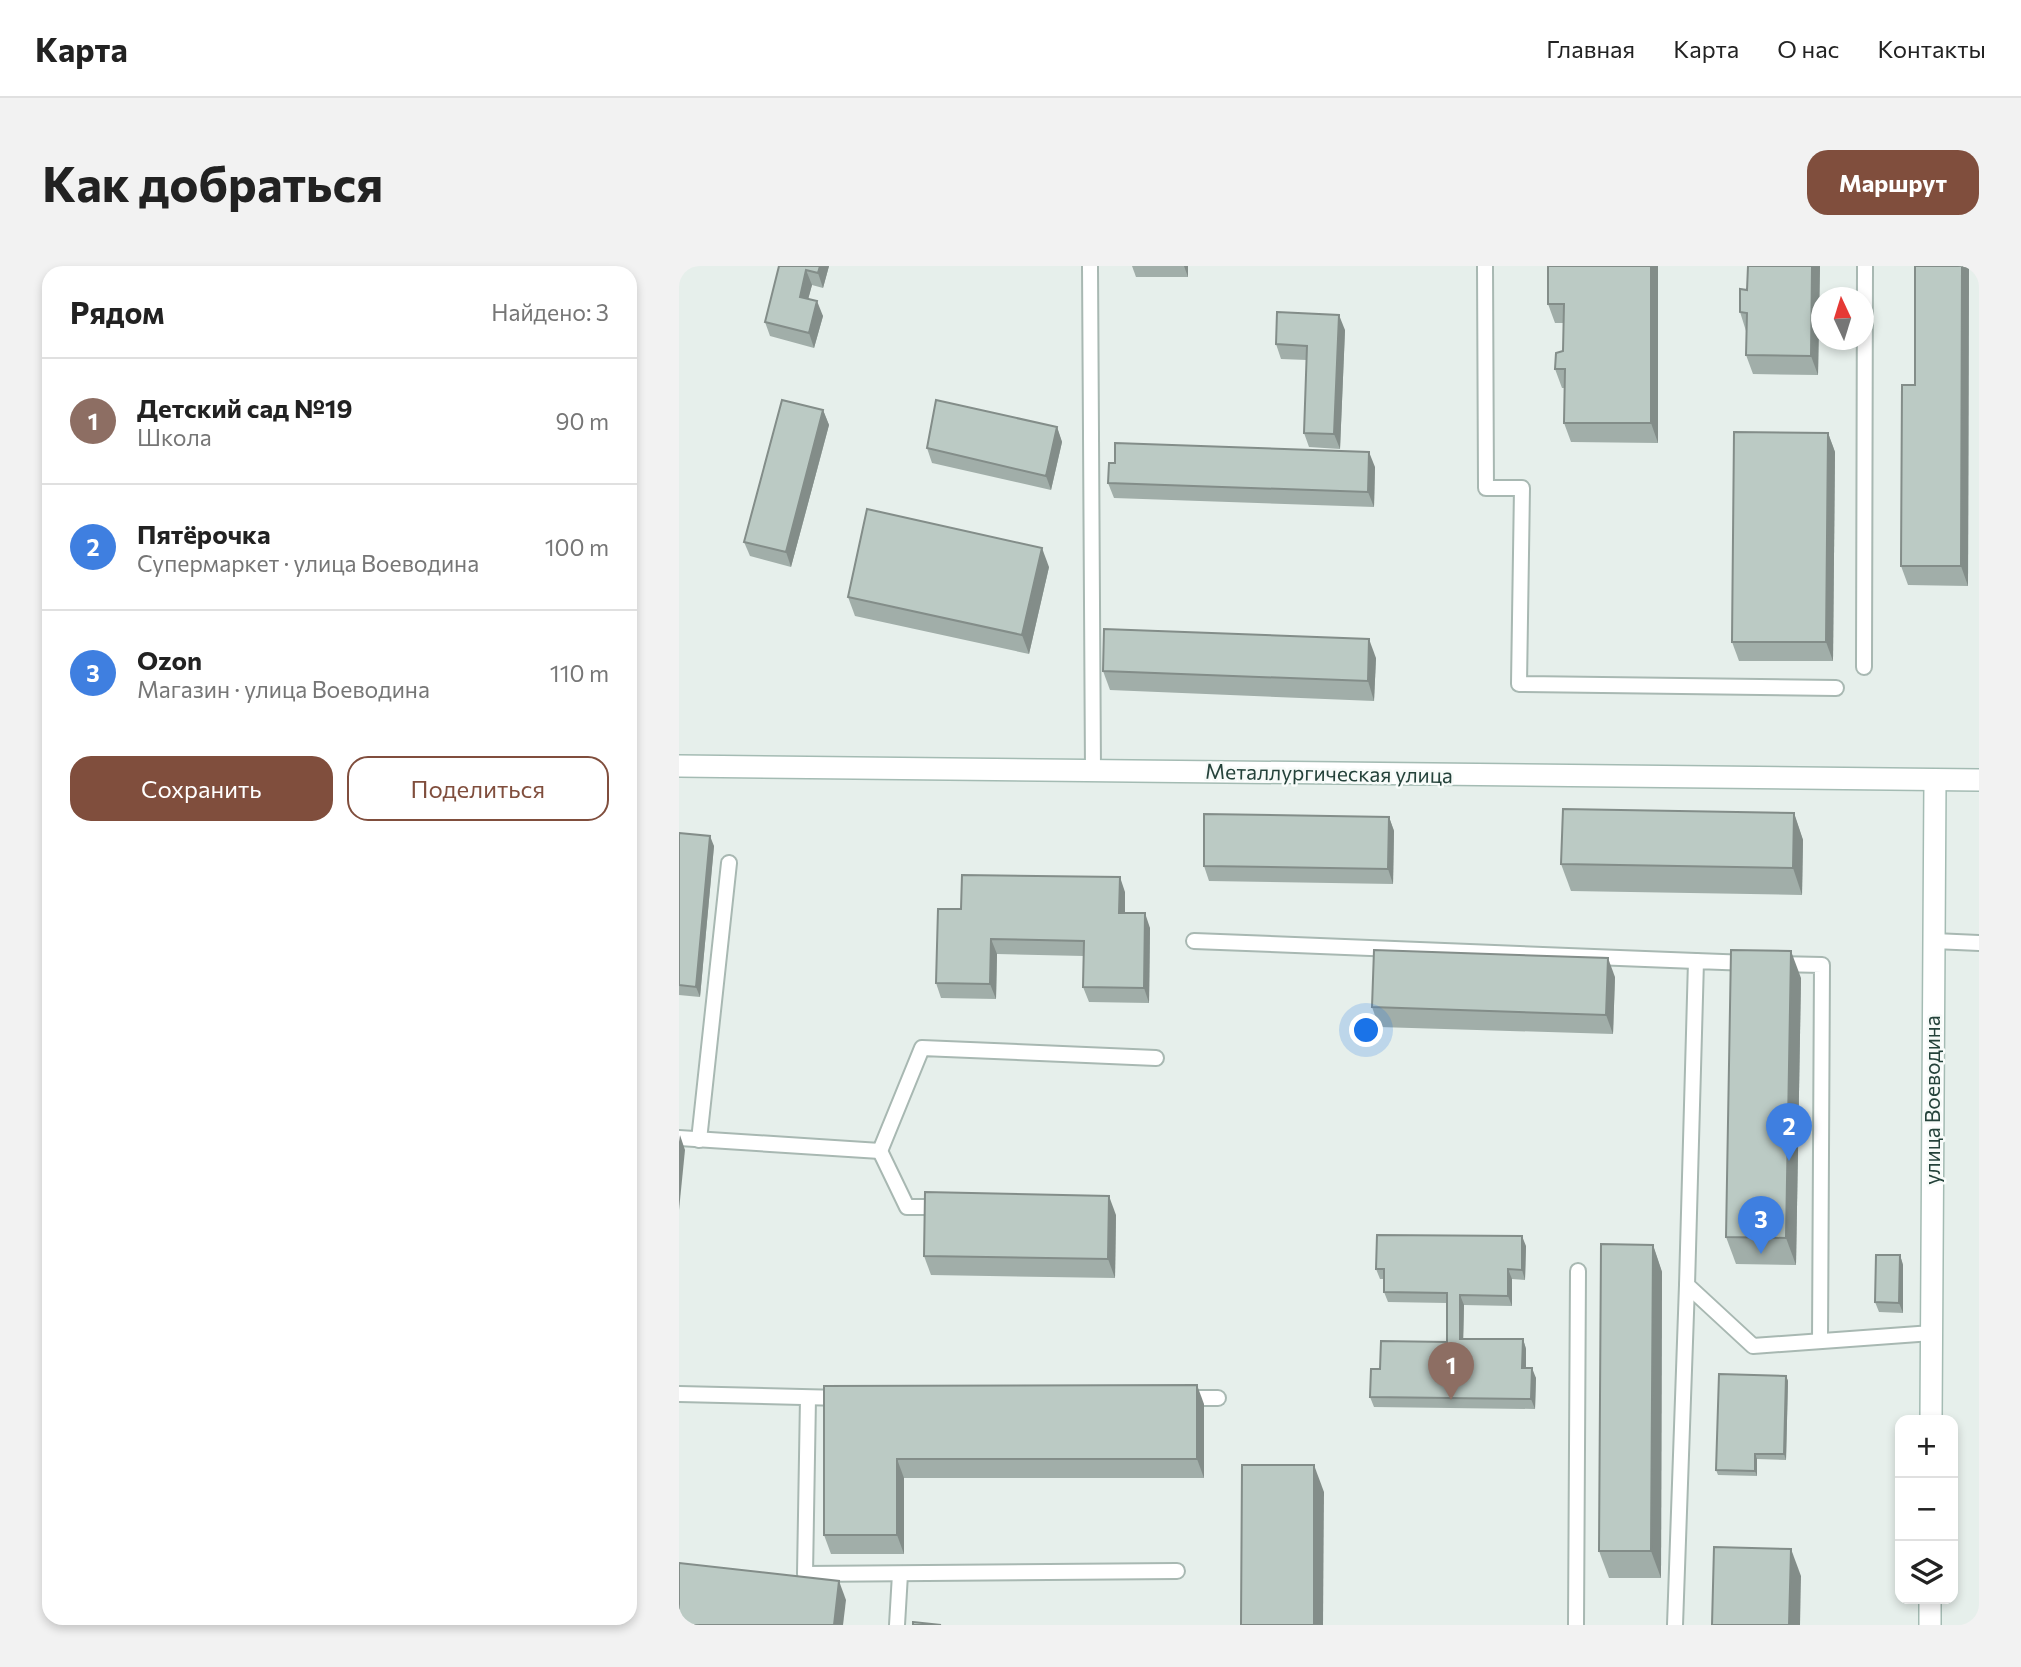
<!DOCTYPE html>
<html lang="ru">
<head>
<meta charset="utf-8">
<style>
	:root { --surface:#fff; --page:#f2f2f2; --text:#222; --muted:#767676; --line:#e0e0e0; --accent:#804e3d }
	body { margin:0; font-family:Commissioner,sans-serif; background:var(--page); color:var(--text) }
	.controls { position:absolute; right:21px; bottom:21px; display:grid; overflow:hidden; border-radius:14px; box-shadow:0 4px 10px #0003 }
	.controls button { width:63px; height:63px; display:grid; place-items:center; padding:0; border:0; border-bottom:2px solid var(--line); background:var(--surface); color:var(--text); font:35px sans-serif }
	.compass { position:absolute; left:1132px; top:21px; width:63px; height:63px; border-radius:50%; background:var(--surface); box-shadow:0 4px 10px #0003; rotate:356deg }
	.you { position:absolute; left:688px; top:765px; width:24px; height:24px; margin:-18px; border:5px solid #fff; border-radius:50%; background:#1a73e8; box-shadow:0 0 0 10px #1a73e833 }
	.badge { display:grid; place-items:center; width:46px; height:46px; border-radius:50%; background:var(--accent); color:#fff; font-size:23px; font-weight:700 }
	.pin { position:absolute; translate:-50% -58px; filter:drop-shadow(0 2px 4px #0008) }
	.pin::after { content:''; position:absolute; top:37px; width:24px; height:21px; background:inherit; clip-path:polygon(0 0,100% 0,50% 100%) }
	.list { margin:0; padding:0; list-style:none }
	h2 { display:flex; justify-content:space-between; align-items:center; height:91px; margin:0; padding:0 28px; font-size:30px }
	h2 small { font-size:23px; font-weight:400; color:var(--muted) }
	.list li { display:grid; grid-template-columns:46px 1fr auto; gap:21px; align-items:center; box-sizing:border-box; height:126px; padding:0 28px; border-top:2px solid var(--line) }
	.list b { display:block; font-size:26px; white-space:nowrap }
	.list p { margin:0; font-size:23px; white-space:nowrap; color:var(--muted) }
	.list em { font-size:23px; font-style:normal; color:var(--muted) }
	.actions { display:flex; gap:14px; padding:21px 28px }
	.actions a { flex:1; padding:16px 0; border:2px solid var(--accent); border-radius:21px; text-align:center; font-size:24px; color:var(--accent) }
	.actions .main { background:var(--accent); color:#fff }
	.icon { flex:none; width:38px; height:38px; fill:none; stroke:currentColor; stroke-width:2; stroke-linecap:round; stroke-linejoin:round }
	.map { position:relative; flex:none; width:1300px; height:1359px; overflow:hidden; border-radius:21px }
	header { display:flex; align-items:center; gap:42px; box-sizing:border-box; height:98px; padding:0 35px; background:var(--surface); border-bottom:2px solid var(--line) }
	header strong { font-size:33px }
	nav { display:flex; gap:38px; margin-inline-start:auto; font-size:24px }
	.intro { display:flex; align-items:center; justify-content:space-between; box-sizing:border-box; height:168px; padding:0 42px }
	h1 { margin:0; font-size:49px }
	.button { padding:18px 32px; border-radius:21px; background:var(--accent); color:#fff; font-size:24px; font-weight:700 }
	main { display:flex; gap:42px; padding:0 42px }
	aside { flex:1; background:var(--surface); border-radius:21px; box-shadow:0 4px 10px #0003 }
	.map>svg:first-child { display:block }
</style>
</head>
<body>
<header>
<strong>Карта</strong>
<nav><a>Главная</a><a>Карта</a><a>О нас</a><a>Контакты</a></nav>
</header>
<div class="intro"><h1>Как добраться</h1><a class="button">Маршрут</a></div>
<main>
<aside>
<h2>Рядом<small>Найдено: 3</small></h2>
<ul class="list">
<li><span class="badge" style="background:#8d6e63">1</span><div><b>Детский сад №19</b><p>Школа</p></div><em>90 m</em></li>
<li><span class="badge" style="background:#3f7fe0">2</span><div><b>Пятёрочка</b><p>Супермаркет · улица Воеводина</p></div><em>100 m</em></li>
<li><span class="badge" style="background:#3f7fe0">3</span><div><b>Ozon</b><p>Магазин · улица Воеводина</p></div><em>110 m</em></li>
</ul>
<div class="actions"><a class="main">Сохранить</a><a>Поделиться</a></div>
</aside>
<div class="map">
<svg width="1300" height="1359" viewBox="0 0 1300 1359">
	<rect width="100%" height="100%" fill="#e6efeb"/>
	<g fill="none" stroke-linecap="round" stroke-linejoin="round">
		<defs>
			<g id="lane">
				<path d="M411,0L414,506"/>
				<path d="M806,0L807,222H843L840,418L1157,422"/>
				<path d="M1185,401L1186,0"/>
				<path d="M515,675L1017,695"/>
				<path d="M1255,675L1300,677"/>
				<path d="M1070,697L1017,695L1008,1019L1074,1080L1253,1067"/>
				<path d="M1098,698L1143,699L1141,1075"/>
				<path d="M0,872L201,885L243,782L477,792"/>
				<path d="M20,874L50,597"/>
				<path d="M201,885L228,941H262"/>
				<path d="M0,1128L163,1132"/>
				<path d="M129,1132L126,1308L498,1305"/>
				<path d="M505,1132H539"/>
				<path d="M218,1359L221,1308"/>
				<path d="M897,1359L899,1005"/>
				<path d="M996,1359L1008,1019"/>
			</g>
			<g id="secondary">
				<path d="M0,500L1300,514"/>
				<path d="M1252,1154L1256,514"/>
				<path d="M1251,1359V1333"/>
			</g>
		</defs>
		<use href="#lane" stroke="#a8b8b2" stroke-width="18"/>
		<use href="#secondary" stroke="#a4bbb3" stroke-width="24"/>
		<use href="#lane" stroke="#fff" stroke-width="14"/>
		<use href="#secondary" stroke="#fff" stroke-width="21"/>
	</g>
	<g fill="#a1aea9">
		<path d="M100,0H150L144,22L133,19L129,33L144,50L135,82L91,70L86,56Z"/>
		<path d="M453,0H509V11H457Z"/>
		<path d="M869,0H979V177L892,176L885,157L886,122H883L876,103L884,85L885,57H876L869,38Z"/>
		<path d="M1069,0H1141L1139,109L1074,108L1067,89V65L1061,46L1068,24Z"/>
		<path d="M1236,0H1290L1289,320L1229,319L1222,300L1236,119Z"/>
		<path d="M666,64L661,183L630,181L625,167L628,94L602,93L597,78Z"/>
		<path d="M144,144L150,159L112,301L71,290L65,276Z"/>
		<path d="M378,161L383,176L372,224L253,197L248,182Z"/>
		<path d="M1149,167L1156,186L1154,395H1060L1053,376Z"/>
		<path d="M696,201L695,241L435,232L429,217Z"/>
		<path d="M370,301L350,388L176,350L169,331Z"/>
		<path d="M697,392L695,435L431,424L424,405Z"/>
		<path d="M1115,547L1124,574L1123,629L892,625L882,598Z"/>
		<path d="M710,551L715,565L714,618L530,615L525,600Z"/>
		<path d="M0,567L35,580L21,731L0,729Z"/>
		<path d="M446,626V647L471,662L470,737L410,736L404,721L405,690L318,688L317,733L262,732L257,717L282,643Z"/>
		<path d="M936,711L934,768L700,761L693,741Z"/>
		<path d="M1122,712L1117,999L1057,998L1047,971Z"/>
		<path d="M437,949L436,1012L252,1009L245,990Z"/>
		<path d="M974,979L983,1006L982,1312H930L920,1285Z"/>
		<path d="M847,980L846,1014L833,1013V1040L785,1039L784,1073H844L847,1083V1102L857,1112L856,1143L695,1141L691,1131L701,1103L768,1076V1037L709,1036L705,1026V1013H701L697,1003Z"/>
		<path d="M1221,989L1224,999V1047L1200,1046L1196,1036Z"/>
		<path d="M1107,1110L1109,1115L1107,1194L1078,1193V1210L1039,1209L1037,1204Z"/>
		<path d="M145,1120L525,1138V1212H225V1288H152L145,1269Z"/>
	</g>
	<g fill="#838d89">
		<path d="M141,0H150L144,22L139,7Z"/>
		<path d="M505,0H509V11Z"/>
		<path d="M972,0H979V177L972,157Z"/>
		<path d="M1133,0H1141L1139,109L1132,90Z"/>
		<path d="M1283,0H1290L1289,320L1282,300Z"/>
		<path d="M127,4L133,19L126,45L121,31Z"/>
		<path d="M138,35L144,50L135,82L130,67Z"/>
		<path d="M660,49L666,64L661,183L655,168Z"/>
		<path d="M144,144L150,159L112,301L107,286Z"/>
		<path d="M378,161L383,176L372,224L367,210Z"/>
		<path d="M1149,167L1156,186L1154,395L1147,376Z"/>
		<path d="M690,186L696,201L695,241L689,226Z"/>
		<path d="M363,282L370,301L350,388L343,369Z"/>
		<path d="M690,373L697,392L695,435L689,415Z"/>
		<path d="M1115,547L1124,574L1123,629L1114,602Z"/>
		<path d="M710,551L715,565L714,618L709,603Z"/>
		<path d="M31,570L35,580L21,731L17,721Z"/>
		<path d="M441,611L446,626V662L440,647Z"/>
		<path d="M466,647L471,662L470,737L465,722Z"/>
		<path d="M312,673L318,688L317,733L311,718Z"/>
		<path d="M1112,685L1122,712L1117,999L1107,972Z"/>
		<path d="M929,692L936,711L934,768L927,749Z"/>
		<path d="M1,869L6,884L0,944V876Z"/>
		<path d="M430,930L437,949L436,1012L429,993Z"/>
		<path d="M843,970L847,980L846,1014L843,1004Z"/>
		<path d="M974,979L983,1006L982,1312L972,1285Z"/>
		<path d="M1221,989L1224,999V1047L1220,1037Z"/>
		<path d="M829,1003L833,1013V1040L829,1030Z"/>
		<path d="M781,1029L785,1039L784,1083L781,1073Z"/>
		<path d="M844,1073L847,1083V1112L843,1102Z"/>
		<path d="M853,1102L857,1112L856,1143L852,1133Z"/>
		<path d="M1107,1110L1109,1115L1107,1194L1105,1188Z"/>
		<path d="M518,1119L525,1138V1212L518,1193Z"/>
		<path d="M1076,1188L1078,1193V1210L1076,1205Z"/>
		<path d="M218,1193L225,1212V1288L218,1269Z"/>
		<path d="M635,1199L645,1226L644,1359H635Z"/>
		<path d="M1112,1283L1122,1310L1121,1359H1110Z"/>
		<path d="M160,1315L167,1334L164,1359H155Z"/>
	</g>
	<g fill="#bbcac4" stroke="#838d89" stroke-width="2">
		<path d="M100,0H141L139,7L127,4L121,31L138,35L130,67L86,56Z"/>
		<path d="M869,0H972V157H885L886,103H876L877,87L884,85L885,38H869Z"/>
		<path d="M1069,0H1133L1132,90L1067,89L1068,47L1061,46V23L1068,24Z"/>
		<path d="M1236,0H1283L1282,300H1222L1223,119H1236Z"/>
		<path d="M598,46L660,49L655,168L625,167L628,80L597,78Z"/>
		<path d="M103,134L144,144L107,286L65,276Z"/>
		<path d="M257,134L378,161L367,210L248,182Z"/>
		<path d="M1055,166L1149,167L1147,376H1053Z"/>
		<path d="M436,177L690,186L689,226L429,217L430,197H436Z"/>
		<path d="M188,243L363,282L343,369L169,331Z"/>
		<path d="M425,363L690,373L689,415L424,405Z"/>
		<path d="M884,543L1115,547L1114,602L882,598Z"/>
		<path d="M525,548L710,551L709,603L525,600Z"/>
		<path d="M0,567L31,570L17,721L0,719Z"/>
		<path d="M283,609L441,611L440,647H466L465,722L404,721L405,675L312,673L311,718L257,717L259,643H282Z"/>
		<path d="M695,684L929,692L927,749L693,741Z"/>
		<path d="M1052,684L1112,685L1107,972L1047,971Z"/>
		<path d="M246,926L430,930L429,993L245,990Z"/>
		<path d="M698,969L843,970V1004L829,1003V1030L781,1029V1073H844L843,1102H853L852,1133L691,1131L692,1103H701L702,1075L768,1076V1027L705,1026V1003H697Z"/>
		<path d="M922,978L974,979L972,1285H920Z"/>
		<path d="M1197,989H1221L1220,1037L1196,1036Z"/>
		<path d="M1040,1108L1107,1110L1105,1188H1076V1205L1037,1204Z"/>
		<path d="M518,1119V1193H218V1269H145V1120Z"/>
		<path d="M563,1199H635V1359H562Z"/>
		<path d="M1035,1281L1112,1283L1110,1359H1033Z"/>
		<path d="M0,1297L160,1315L155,1359H0Z"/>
		<path d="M234,1356L262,1359H234Z"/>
	</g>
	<g text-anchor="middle" stroke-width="5" stroke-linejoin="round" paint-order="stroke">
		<g font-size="21" fill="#24423a" stroke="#f7fbf9">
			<text transform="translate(650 508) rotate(1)" y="7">Металлургическая улица</text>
			<text transform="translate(1254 834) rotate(-90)" y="7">улица Воеводина</text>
		</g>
	</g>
</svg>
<div class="controls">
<button>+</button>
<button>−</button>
<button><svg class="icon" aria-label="layers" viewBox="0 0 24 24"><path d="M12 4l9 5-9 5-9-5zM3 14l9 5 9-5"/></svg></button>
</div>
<svg class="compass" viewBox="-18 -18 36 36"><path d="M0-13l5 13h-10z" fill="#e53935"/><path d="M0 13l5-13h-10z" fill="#767676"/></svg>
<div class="you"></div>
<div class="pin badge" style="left:772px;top:1134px;background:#8d6e63">1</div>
<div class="pin badge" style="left:1110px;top:895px;background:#3f7fe0">2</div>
<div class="pin badge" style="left:1082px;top:988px;background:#3f7fe0">3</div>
</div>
</main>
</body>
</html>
